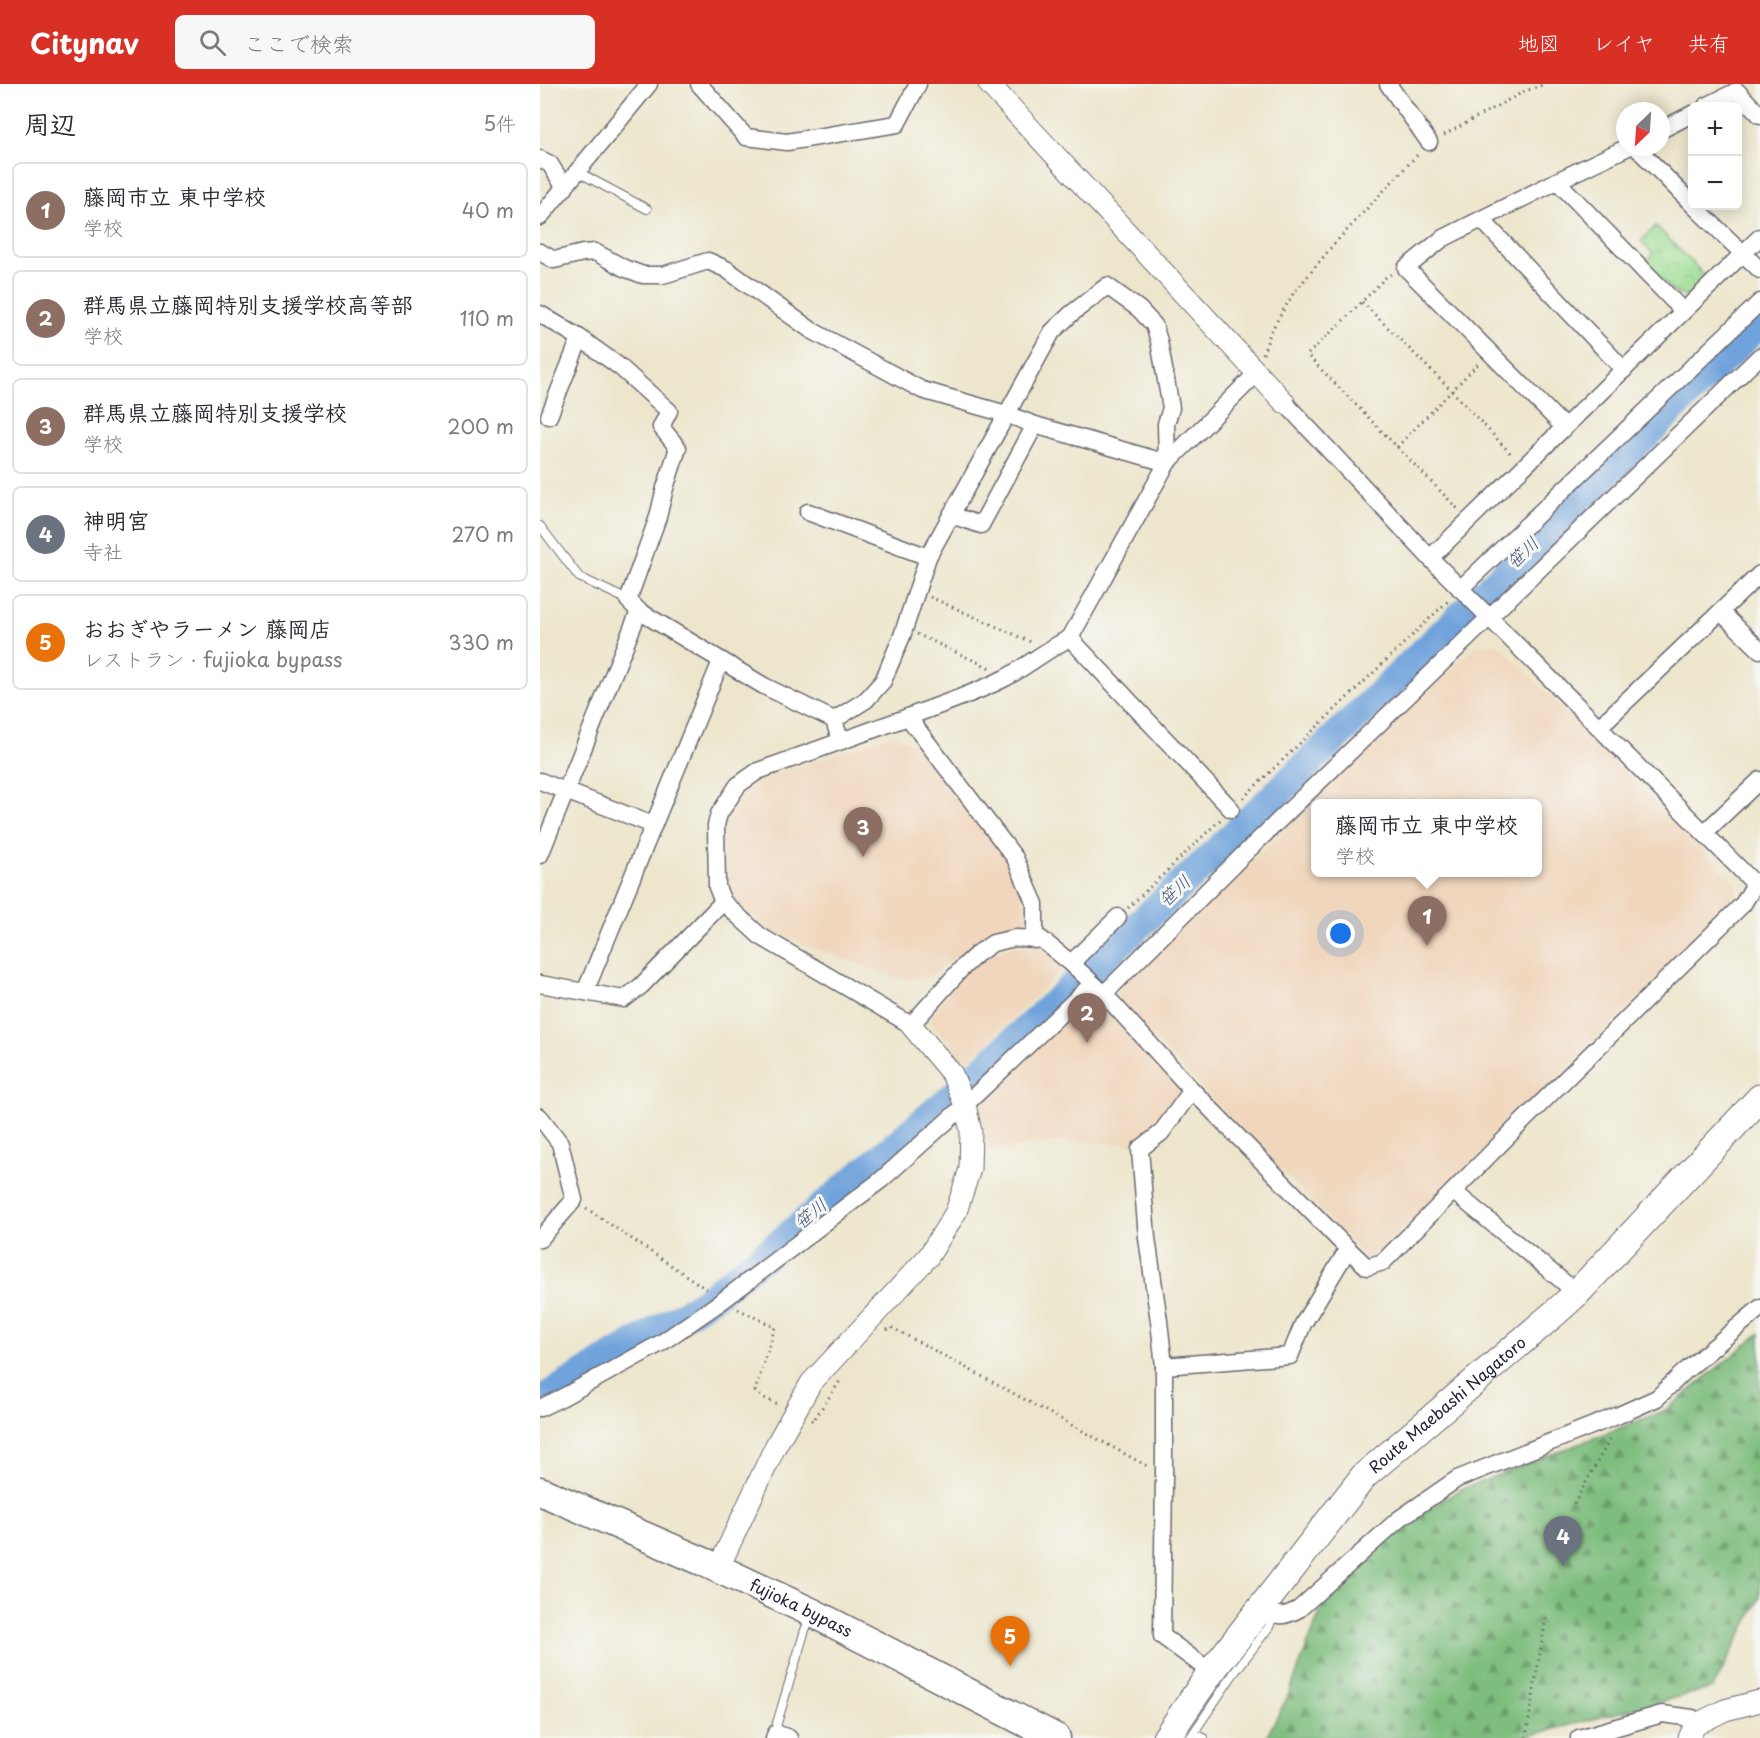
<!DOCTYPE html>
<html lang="ja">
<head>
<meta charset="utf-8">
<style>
	:root { --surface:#fff; --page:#f7f7f7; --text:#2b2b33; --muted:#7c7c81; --line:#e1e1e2; --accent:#d93025 }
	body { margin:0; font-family:"Playpen Sans","Klee One",sans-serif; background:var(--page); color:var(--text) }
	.controls { position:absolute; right:18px; top:18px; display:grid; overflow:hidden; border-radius:9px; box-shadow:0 3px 15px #0003 }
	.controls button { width:54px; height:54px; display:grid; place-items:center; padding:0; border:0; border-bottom:2px solid var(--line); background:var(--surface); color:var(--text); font:30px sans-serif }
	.compass { position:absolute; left:1076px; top:18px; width:54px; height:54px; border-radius:50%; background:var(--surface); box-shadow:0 3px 15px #0003; rotate:205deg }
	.you { position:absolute; left:801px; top:850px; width:21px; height:21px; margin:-15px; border:4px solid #fff; border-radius:50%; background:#1a73e8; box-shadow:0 0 0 9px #1a73e833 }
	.badge { display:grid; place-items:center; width:39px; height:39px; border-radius:50%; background:var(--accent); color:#fff; font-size:20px; font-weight:700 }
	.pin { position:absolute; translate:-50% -50px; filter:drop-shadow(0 2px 3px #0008) }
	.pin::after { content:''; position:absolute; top:32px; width:21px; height:18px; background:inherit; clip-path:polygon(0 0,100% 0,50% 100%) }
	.popup { position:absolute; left:771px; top:715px; width:231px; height:78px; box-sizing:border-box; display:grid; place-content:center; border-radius:9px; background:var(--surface); filter:drop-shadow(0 2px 4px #0005); font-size:20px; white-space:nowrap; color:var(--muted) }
	.popup b { font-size:22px; color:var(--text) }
	.popup::after { content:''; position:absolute; left:50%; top:100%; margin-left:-12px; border:12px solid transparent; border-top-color:var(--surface) }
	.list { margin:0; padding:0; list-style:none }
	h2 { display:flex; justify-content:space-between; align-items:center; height:78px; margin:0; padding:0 24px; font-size:26px }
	h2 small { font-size:20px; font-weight:400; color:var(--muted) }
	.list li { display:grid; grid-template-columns:39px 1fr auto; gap:18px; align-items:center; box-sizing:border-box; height:96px; margin:0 12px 12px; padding:0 12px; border:2px solid var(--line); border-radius:9px }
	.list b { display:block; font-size:22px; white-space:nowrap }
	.list p { margin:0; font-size:20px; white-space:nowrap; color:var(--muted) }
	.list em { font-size:20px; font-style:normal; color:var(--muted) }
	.icon { flex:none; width:33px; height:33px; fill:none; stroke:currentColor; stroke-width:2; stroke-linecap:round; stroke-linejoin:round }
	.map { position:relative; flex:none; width:1220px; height:1654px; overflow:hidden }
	header { display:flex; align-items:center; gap:36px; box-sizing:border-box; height:84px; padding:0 30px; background:var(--accent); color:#fff }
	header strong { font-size:28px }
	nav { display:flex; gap:33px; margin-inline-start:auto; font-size:21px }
	.search { width:420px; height:54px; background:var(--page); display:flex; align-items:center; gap:15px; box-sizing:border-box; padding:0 21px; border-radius:9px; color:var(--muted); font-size:22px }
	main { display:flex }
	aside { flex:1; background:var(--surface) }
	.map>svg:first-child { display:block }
</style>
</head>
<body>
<header>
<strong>Citynav</strong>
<div class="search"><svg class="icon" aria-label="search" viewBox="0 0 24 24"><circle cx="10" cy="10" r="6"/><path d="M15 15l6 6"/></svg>ここで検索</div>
<nav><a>地図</a><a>レイヤ</a><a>共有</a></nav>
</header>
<main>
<aside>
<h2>周辺<small>5件</small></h2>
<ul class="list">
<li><span class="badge" style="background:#8d6e63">1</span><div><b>藤岡市立 東中学校</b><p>学校</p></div><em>40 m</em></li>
<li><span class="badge" style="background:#8d6e63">2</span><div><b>群馬県立藤岡特別支援学校高等部</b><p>学校</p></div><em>110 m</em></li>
<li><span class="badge" style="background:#8d6e63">3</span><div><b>群馬県立藤岡特別支援学校</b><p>学校</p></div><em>200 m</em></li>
<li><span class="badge" style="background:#6b7280">4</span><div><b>神明宮</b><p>寺社</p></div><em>270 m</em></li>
<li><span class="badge" style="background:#e8710a">5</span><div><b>おおぎやラーメン 藤岡店</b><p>レストラン · fujioka bypass</p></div><em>330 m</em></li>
</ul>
</aside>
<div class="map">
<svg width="1220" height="1654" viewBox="0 0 1220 1654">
	<defs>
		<pattern id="forest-firs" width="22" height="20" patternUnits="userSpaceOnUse" patternTransform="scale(1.5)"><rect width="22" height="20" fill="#7ebd7e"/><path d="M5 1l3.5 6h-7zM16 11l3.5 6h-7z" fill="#679968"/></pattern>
		<pattern id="park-crowns" width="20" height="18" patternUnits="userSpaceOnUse" patternTransform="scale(1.5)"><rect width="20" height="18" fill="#9ede94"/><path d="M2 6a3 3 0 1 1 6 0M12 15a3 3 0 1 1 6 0" fill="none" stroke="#88be80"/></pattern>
	</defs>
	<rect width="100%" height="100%" fill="#f6f6f2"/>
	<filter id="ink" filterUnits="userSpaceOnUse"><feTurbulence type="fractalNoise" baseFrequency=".0167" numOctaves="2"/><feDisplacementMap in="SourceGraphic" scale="12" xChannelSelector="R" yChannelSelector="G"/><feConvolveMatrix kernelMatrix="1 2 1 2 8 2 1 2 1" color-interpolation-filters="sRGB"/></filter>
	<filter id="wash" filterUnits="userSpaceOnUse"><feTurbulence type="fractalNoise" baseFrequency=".008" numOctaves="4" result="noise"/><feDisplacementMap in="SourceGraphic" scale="24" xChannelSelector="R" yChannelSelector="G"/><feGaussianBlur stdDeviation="1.35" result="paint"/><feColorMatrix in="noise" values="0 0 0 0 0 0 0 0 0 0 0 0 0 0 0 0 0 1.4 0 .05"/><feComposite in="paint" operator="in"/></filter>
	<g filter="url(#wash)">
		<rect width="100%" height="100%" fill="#ede6cc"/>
		<g fill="#f0d6bc" fill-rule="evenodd">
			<path d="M958,560L1197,801L1192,822L837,1172L825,1173L577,916L580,903L937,561ZM776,720H998V788H776Z"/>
			<path d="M353,651L380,663L468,776L484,817L489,839L483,847L457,850L439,856L389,893L372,896L355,894L233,849L183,807L182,741L198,713L217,696Z"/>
			<path d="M473,862L504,865L526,882L425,981L409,958L392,939L391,932L427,885L447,872Z"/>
			<path d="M550,911L642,1006L614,1045L594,1060L516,1057L449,1068L439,1015Z"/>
		</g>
		<path fill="url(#forest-firs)" stroke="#50705c" stroke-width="1.5" d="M1220,1249V1514L1173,1604L980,1654H726L748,1612L784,1518L866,1438L920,1406L1126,1326Z"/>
		<path fill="url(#park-crowns)" stroke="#608068" stroke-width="1.5" d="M1116,142L1167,194L1148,213L1135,209L1105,179L1113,170L1101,157Z"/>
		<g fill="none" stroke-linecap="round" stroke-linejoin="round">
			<path stroke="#70a3db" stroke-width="30" d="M0,1317L163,1219L244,1156L427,1001L665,779L954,500L1220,239"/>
		</g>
	</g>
	<g filter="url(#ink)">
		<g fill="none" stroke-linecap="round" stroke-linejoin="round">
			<defs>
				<g id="service">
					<path d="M38,88L107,125"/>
					<path d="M0,442L39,493L88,516"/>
					<path d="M236,1649L237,1639L265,1546L271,1532"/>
					<path d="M654,1649L664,1654"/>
					<path d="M650,1654L694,1589L729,1543L734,1530"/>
				</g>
				<g id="minor">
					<path d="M159,0L206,53L247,58L357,40L378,0"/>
					<path d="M848,0L889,58"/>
					<path d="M1166,22L1197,7L1220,31"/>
					<path d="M1121,46L1152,30"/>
					<path d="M1096,63L1152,120"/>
					<path d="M0,75L10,80L25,104"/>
					<path d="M1017,97L1143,227"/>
					<path d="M1154,122L1220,186"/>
					<path d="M0,133L109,0"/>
					<path d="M942,136L1084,286"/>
					<path d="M0,168L14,176L43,169L55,168L84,184L103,191H123L168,177L186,185L271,246L382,306L466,330L495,341L627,379L717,289"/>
					<path d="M0,230L40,254L80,283L129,327L121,343L138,364L125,404L118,433L88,516L99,527L224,602L294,636L300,656"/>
					<path d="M9,332L40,254"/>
					<path d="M1024,343L866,184L902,155L1017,97L1088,63"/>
					<path d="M268,428L388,473"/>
					<path d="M411,431L441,441L495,341"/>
					<path d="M890,474L1220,153"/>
					<path d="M920,505L1220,218"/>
					<path d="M1181,528L1220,566"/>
					<path d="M530,554L691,725"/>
					<path d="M294,636L326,616L343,597L362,552L388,473L512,248L531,230L567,202L599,225L614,241L619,257L631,324L626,340L627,379L530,554C508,565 488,581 467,593C435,610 401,620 368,633"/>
					<path d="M1059,643L1220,490"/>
					<path d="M0,697L113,741"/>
					<path d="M1164,749L1220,696"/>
					<path d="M0,771L99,527"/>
					<path d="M183,818L177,803L176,741L179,730L198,701L218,687L368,633L475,774L495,820V856"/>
					<path d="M531,879L578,833"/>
					<path d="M0,900L84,915L101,902L183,818L220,852L371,941L422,884L437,870L453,859L475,854L501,855L531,879L564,910L652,1006L808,1165L827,1183L843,1178L981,1039L1203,820L1215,800L890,474L744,318"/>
					<path d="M45,908L181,577"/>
					<path d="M564,910L703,771L1220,272"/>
					<path d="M652,1006L621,1049L600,1065L607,1154L619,1237L624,1282V1391L622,1552L671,1588"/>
					<path d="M0,1033L20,1059L34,1116L0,1155"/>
					<path d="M914,1108L1037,1209"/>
					<path d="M624,1282L750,1272L763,1240L808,1165"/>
					<path d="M0,1324L23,1313L121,1259L182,1217L341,1096L425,1021L552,900"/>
					<path d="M721,1524C739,1532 740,1535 759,1525L859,1435L917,1395L1079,1331L1117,1314L1143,1289L1220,1224"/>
					<path d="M234,1654L236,1649L249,1654"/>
					<path d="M1039,1654L1122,1630L1152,1634L1155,1641"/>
				</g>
				<g id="tertiary">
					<path d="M449,0L744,318"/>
					<path d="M178,1485L235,1363L271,1299L388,1173L416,1128L430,1085L431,1047L425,1021L412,990L371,941"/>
					<path d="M1149,1654L1155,1641L1185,1626L1220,1617"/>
				</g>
				<g id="primary">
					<path id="s1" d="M626,1654L671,1588L824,1392L1016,1228L1037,1209L1220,1014"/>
				</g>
				<g id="trunk">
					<path id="s2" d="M0,1407L164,1478L273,1529L516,1654"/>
				</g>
			</defs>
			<use href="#service" stroke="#69676e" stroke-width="10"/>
			<use href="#minor" stroke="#69676e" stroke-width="19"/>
			<use href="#tertiary" stroke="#69676e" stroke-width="23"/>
			<use href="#primary" stroke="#69676e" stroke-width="29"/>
			<use href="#trunk" stroke="#69676e" stroke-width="31"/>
			<g stroke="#69676e" stroke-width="3" stroke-dasharray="1.5 4.5" stroke-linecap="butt">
				<path d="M904,51L983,8L1004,0"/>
				<path d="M851,190L847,192L807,233L767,271L918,425"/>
				<path d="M822,218L912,307L972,371"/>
				<path d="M723,270L731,247L753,210L794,160L879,69"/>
				<path d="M857,363L938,280"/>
				<path d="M390,513L491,558"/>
				<path d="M377,550L450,584"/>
				<path d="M703,714L910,515"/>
				<path d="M588,824L681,735"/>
				<path d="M46,1124L169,1207"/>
				<path d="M198,1225L235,1243L215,1307L222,1313L238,1320"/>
				<path d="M347,1246L351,1243L609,1383"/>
				<path d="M271,1336L273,1337L300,1297"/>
				<path d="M1034,1420L1071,1353"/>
				<path d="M986,1654L1006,1533"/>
			</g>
			<use href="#service" stroke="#fff" stroke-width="8"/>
			<use href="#minor" stroke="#fff" stroke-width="16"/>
			<use href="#tertiary" stroke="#fff" stroke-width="21"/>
			<use href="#primary" stroke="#fff" stroke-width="27"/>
			<use href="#trunk" stroke="#fff" stroke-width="28"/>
		</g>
	</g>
	<g text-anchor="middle" stroke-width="6" stroke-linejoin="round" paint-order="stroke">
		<g font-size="16" fill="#22223b" stroke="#f6f6f2">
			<text dy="6" stroke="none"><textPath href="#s1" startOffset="438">Route Maebashi Nagatoro</textPath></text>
			<text dy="6" stroke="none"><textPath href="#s2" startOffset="286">fujioka bypass</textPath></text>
		</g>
		<g font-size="18" font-style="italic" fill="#41567b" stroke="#f6f6f2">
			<text transform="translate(983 469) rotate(-44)" y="6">笹川</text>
			<text transform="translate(635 807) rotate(-43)" y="6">笹川</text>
			<text transform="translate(271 1130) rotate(-40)" y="6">笹川</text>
		</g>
	</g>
</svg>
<div class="controls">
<button>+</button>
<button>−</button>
</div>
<svg class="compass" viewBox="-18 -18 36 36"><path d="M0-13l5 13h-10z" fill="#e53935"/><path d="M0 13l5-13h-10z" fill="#7c7c81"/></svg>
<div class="you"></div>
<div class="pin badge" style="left:887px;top:862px;background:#8d6e63">1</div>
<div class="popup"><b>藤岡市立 東中学校</b>学校</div>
<div class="pin badge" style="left:547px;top:959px;background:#8d6e63">2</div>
<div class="pin badge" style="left:323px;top:773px;background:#8d6e63">3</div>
<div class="pin badge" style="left:1023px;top:1482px;background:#6b7280">4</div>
<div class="pin badge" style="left:470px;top:1582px;background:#e8710a">5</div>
</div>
</main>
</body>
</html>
